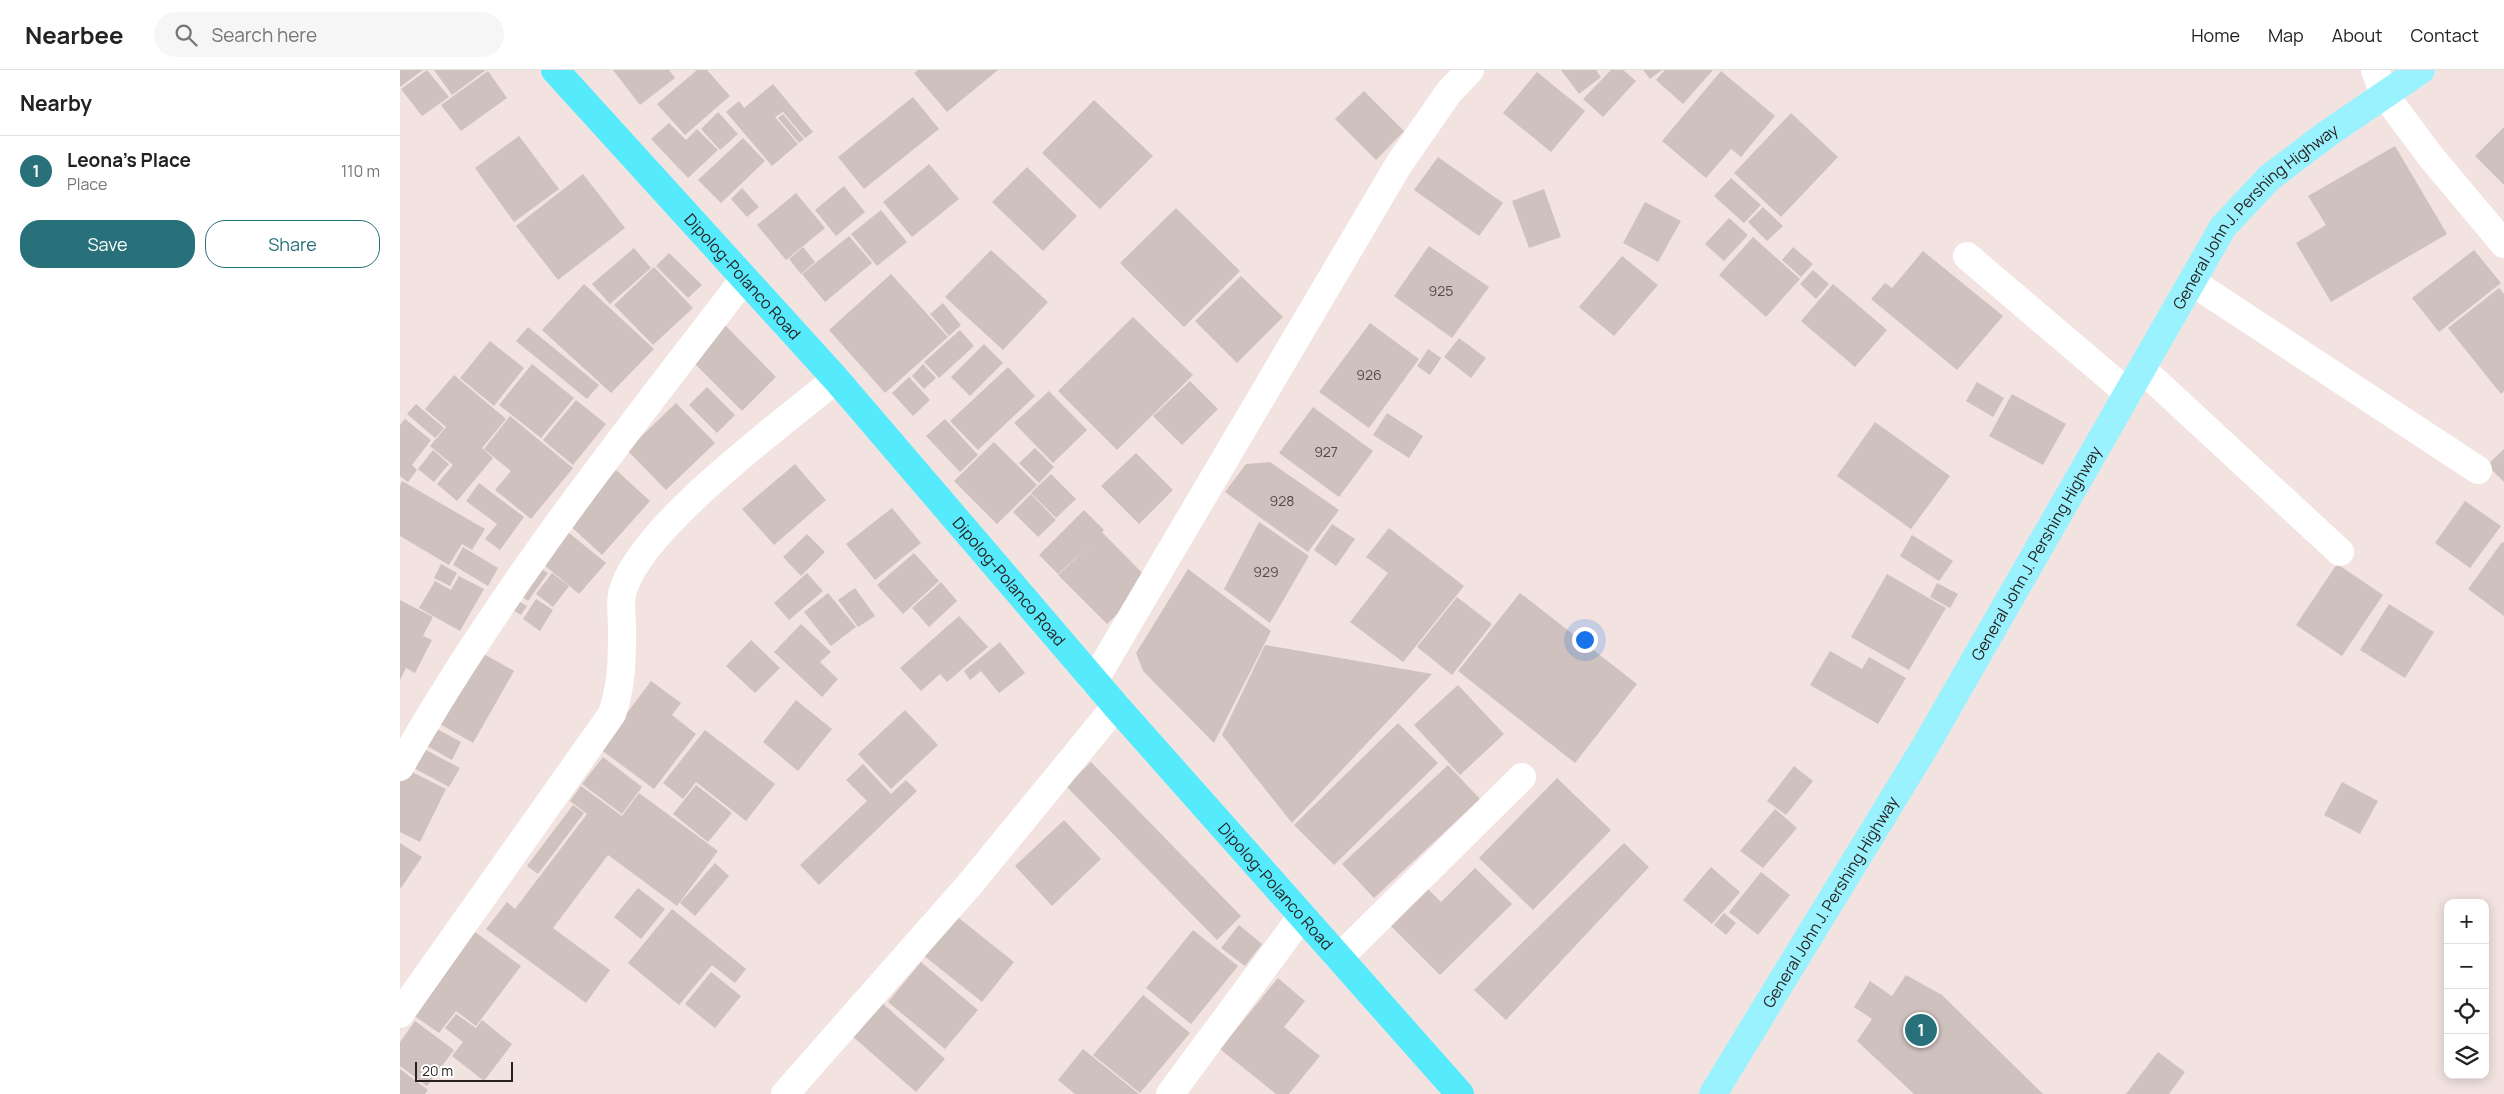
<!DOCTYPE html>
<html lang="en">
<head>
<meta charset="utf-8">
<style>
	:root { --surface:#fff; --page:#f6f6f6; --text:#222; --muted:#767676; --line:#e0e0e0; --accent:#28717a }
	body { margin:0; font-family:Manrope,sans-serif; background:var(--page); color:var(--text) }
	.controls { position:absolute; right:15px; bottom:15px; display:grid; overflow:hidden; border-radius:10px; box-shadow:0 2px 12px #0003 }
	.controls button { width:45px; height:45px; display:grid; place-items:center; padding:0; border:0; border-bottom:1px solid var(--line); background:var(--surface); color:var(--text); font:25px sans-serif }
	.scale { position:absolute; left:15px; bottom:12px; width:98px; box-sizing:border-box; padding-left:5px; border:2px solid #282221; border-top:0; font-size:14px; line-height:18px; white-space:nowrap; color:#282221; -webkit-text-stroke:4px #fff; paint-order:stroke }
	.you { position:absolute; left:1184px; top:569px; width:18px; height:18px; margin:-12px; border:4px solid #fff; border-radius:50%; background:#1a73e8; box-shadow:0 0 0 8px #1a73e833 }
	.badge { display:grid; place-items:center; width:32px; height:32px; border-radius:50%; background:var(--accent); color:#fff; font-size:16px; font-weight:700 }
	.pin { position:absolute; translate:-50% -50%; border:2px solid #fff; box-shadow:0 1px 5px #0006 }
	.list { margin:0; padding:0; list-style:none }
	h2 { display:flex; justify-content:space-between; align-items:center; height:65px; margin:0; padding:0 20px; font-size:21px }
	h2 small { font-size:16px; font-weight:400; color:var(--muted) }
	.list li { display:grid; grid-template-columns:32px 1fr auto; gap:15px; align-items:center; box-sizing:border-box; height:70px; padding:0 20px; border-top:1px solid var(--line) }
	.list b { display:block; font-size:19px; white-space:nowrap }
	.list p { margin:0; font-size:16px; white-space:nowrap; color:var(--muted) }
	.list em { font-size:16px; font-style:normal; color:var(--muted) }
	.actions { display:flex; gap:10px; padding:15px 20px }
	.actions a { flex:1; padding:11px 0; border:1px solid var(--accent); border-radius:20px; text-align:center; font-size:18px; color:var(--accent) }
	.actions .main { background:var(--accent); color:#fff }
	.icon { flex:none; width:28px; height:28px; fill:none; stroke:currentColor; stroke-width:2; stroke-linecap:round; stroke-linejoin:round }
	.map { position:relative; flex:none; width:2104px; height:1024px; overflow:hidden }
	header { display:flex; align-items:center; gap:30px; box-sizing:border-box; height:70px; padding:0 25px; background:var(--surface); border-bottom:1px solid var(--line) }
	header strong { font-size:24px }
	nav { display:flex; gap:28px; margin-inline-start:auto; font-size:18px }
	.search { width:350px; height:45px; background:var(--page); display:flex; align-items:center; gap:12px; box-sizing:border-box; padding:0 18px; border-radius:28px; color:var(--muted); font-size:19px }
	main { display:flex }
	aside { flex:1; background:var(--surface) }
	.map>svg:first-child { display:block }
</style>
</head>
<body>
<header>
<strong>Nearbee</strong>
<div class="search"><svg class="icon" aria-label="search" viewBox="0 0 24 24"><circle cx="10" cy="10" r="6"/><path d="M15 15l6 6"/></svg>Search here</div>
<nav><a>Home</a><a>Map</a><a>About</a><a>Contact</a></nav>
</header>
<main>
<aside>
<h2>Nearby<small></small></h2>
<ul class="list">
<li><span class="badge">1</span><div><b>Leona's Place</b><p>Place</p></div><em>110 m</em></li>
</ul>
<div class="actions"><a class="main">Save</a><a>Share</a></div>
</aside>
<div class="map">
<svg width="2104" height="1024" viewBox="0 0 2104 1024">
	<rect width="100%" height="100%" fill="#f2e3e0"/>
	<g fill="#cfc1bd">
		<path d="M0,0H23L0,17Z"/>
		<path d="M27,0L49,27L22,46L1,19Z"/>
		<path d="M34,0H86L52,25Z"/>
		<path d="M213,0H269L275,8L240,35Z"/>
		<path d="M297,0H307L330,26L285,65L257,34Z"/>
		<path d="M518,0H598L547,42L514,3Z"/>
		<path d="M1161,0H1196L1201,7L1179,24Z"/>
		<path d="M1211,0H1223L1236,11L1203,47L1183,29Z"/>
		<path d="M1243,0H1262L1250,9Z"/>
		<path d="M1265,0H1313L1283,34L1256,10Z"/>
		<path d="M88,1L107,28L61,61L41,35Z"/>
		<path d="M1321,1L1375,46L1341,87L1331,79L1306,108L1262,71Z"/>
		<path d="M1137,2L1185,41L1151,82L1103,43Z"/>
		<path d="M373,14L413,62L405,68L383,42L375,47L398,74L372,96L326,42L339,31L344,38Z"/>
		<path d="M964,21L1004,61L976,90L935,49Z"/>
		<path d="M513,27L539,59L464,119L438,87Z"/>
		<path d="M694,30L753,86L700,139L642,83Z"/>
		<path d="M318,42L338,64L320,80L301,59Z"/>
		<path d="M1391,43L1438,87L1381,147L1334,103Z"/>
		<path d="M383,44L404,69L399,73L378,48Z"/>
		<path d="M269,53L286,70L297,59L318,80L288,108L251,69Z"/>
		<path d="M2104,57V115L2075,86Z"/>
		<path d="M119,66L159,119L114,152L75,98Z"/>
		<path d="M343,68L365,91L321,133L298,110Z"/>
		<path d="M1995,76L2047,164L1931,232L1896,173L1926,155L1908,126Z"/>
		<path d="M1038,87L1103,133L1079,166L1014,120Z"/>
		<path d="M529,94L559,129L512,167L483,132Z"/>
		<path d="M627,97L677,146L643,181L592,132Z"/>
		<path d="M183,104L225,158L158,210L116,156Z"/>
		<path d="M1331,108L1361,135L1344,153L1314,126Z"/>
		<path d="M444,116L465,142L436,166L415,140Z"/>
		<path d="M342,118L359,137L347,147L331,129Z"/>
		<path d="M1144,119L1161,167L1129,178L1112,131Z"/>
		<path d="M396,123L425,158L386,190L357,155Z"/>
		<path d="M1245,132L1281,151L1258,192L1223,173Z"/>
		<path d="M1363,137L1383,156L1367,171L1348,152Z"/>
		<path d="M776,138L840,201L784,257L720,193Z"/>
		<path d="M481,140L507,172L477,196L451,164Z"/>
		<path d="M1329,148L1348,165L1324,191L1305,174Z"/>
		<path d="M449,166L472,193L425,232L402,204Z"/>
		<path d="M1353,167L1400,209L1366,247L1319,205Z"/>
		<path d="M1029,176L1089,217L1052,268L994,226Z"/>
		<path d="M403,177L415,192L401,204L389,189Z"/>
		<path d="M1393,177L1413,194L1401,207L1382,190Z"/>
		<path d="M234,178L251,198L210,234L192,214Z"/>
		<path d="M591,180L648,232L603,280L545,227Z"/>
		<path d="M2074,180L2101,213L2039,262L2012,228Z"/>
		<path d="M1523,181L1603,246L1557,300L1471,229L1485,213L1492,218Z"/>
		<path d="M269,183L302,215L288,228L256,196Z"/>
		<path d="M1222,186L1258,215L1214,266L1179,237Z"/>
		<path d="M254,197L293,238L253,275L214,235Z"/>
		<path d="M1413,200L1429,214L1416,229L1400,214Z"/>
		<path d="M491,204L548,267L485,323L429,260Z"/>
		<path d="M841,206L883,247L837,293L795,251Z"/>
		<path d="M184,214L254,279L211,323L142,260Z"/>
		<path d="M1433,214L1487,260L1455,297L1401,251Z"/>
		<path d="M2099,218L2104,224V321L2101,324L2048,258Z"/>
		<path d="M543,233L561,255L549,266L530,244Z"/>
		<path d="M733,247L793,305L717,380L658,321Z"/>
		<path d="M323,253L376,307L342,341L288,287Z"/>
		<path d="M970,253L1019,289L969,358L919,322Z"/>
		<path d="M128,257L199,315L187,329L116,271Z"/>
		<path d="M560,260L574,276L539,308L524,292Z"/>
		<path d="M1059,268L1086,288L1071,308L1044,287Z"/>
		<path d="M90,271L124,298L94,336L60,308Z"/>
		<path d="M584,274L603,293L570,326L551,307Z"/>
		<path d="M1028,279L1041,288L1030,305L1017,296Z"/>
		<path d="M132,294L174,328L141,368L99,335Z"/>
		<path d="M523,294L536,308L524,319L512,306Z"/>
		<path d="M608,297L635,326L578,380L550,351Z"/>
		<path d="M54,305L106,349L82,378L93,388L57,431L37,414L53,395L30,376L46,357L25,339Z"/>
		<path d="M509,307L530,330L513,346L492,323Z"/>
		<path d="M790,311L818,339L782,375L753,346Z"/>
		<path d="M1577,312L1604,328L1593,347L1566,331Z"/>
		<path d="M307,317L335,345L317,363L289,335Z"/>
		<path d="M649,321L687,360L653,393L614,353Z"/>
		<path d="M1612,324L1666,354L1643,395L1589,366Z"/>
		<path d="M176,330L206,354L173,395L143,370Z"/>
		<path d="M276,333L315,373L266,420L227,380Z"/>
		<path d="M16,334L44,358L35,368L7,344Z"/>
		<path d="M913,337L973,381L939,427L879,383Z"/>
		<path d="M987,343L1023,366L1009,388L973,365Z"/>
		<path d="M110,346L173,398L131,449L95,420L111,401L84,379Z"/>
		<path d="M5,349L31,370L12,395L17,400L8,412L0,406V355Z"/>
		<path d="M545,349L578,385L560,402L526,366Z"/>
		<path d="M1475,352L1550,406L1511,459L1437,406Z"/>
		<path d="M594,372L637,415L597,454L554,411Z"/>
		<path d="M635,378L654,397L639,413L619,393Z"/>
		<path d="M2104,379V412L2087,395Z"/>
		<path d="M33,380L49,394L34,412L18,399Z"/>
		<path d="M736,383L773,420L739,454L701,416Z"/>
		<path d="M870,392L939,440L908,482L825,422L846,394Z"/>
		<path d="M395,394L426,430L374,475L342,439Z"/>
		<path d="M216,400L250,431L202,485L167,453Z"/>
		<path d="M651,404L676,429L656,448L631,423Z"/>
		<path d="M2,411L85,459L72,480L62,474L49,495L0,466V416Z"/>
		<path d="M79,413L124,447L100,480L85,469L97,454L66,431Z"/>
		<path d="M631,424L656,450L638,467L613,442Z"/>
		<path d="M2065,431L2101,456L2070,498L2035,473Z"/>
		<path d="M492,438L521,473L475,510L446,474Z"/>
		<path d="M684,440L704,460L702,462L751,512L707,554L658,505L692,473L658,504L639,485Z"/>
		<path d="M859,452L909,486L870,553L824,519Z"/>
		<path d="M932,454L955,469L936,496L914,480Z"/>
		<path d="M163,458L206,493L179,524L137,489Z"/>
		<path d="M989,458L1064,516L1003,592L950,552L988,503L966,487Z"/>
		<path d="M407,464L425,482L401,506L383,487Z"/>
		<path d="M1512,465L1553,491L1539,511L1500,486Z"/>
		<path d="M2102,472L2104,473V546L2068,519Z"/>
		<path d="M63,477L98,498L88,516L53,495Z"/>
		<path d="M514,483L539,511L503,544L477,515Z"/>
		<path d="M41,494L57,503L50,516L34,508Z"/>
		<path d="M134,494L148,503L128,531L115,521Z"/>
		<path d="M1937,494L1983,525L1942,586L1896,555Z"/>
		<path d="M788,499L871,561L814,673L743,601L736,583Z"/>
		<path d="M152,503L169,516L153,537L136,524Z"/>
		<path d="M407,503L423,521L389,550L374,533Z"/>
		<path d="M1487,504L1546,538L1509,600L1451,567Z"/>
		<path d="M59,506L84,519L60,561L19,538L35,511L51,520Z"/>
		<path d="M541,512L557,531L529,557L512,538Z"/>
		<path d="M1537,513L1558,524L1550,538L1530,527Z"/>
		<path d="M455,518L475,546L458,557L438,530Z"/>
		<path d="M428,523L456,557L431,576L404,542Z"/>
		<path d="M1120,523L1237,614L1175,693L1058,601Z"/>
		<path d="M1057,527L1092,554L1052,605L1017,577Z"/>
		<path d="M136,529L153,540L140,561L123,549Z"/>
		<path d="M0,530L33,547L23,566L32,570L15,603L6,598L0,610Z"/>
		<path d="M118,531L127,536L121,545L113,540Z"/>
		<path d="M1989,534L2034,562L2005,608L1960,580Z"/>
		<path d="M559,546L588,577L547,612L540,604L521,621L500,598Z"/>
		<path d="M401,554L431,582L420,592L438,609L422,627L374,582Z"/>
		<path d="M351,570L380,598L355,623L326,596Z"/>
		<path d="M600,572L625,603L599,623L581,601L570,610L564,601Z"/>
		<path d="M865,575L1032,604L892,753L822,665Z"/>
		<path d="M75,579L114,601L73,673L33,650Z"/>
		<path d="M1430,581L1462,599L1469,587L1506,608L1478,654L1410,615Z"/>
		<path d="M251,611L281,633L272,645L296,664L254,719L200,679Z"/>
		<path d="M1058,615L1104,664L1060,705L1014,655Z"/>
		<path d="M396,630L432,659L398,701L363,672Z"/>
		<path d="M505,640L538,675L491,719L458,684Z"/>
		<path d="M998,653L1038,693L934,795L894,755Z"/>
		<path d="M28,654L61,672L52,690L18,671Z"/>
		<path d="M305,660L375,714L346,751L296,712L283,729L263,713Z"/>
		<path d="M22,678L60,698L49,717L12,697Z"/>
		<path d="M203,687L242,717L222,744L182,714Z"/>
		<path d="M691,692L841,846L817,870L666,716Z"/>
		<path d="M463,694L491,724L506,710L517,721L419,815L400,795L467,731L446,710Z"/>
		<path d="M1048,695L1080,729L974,828L942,794Z"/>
		<path d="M1394,696L1413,711L1386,745L1367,731Z"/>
		<path d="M4,698L46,719L20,772L0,762V706Z"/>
		<path d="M1157,708L1211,760L1133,840L1079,788Z"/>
		<path d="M1942,712L1978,731L1960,764L1924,745Z"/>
		<path d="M296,715L332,743L308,772L273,744Z"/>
		<path d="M181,716L222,746L239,723L318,781L277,836L208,785L153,858L210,900L186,933L86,859L107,832L115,839L187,744L170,731Z"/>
		<path d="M173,735L184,743L138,804L127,796Z"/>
		<path d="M1375,739L1397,758L1363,798L1340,781Z"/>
		<path d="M664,750L701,789L652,836L615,796Z"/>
		<path d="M0,773L22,787L1,818L0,817Z"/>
		<path d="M1224,773L1249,797L1106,950L1074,920Z"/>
		<path d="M315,793L329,806L295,846L280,833Z"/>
		<path d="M1311,797L1340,822L1312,854L1283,830Z"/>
		<path d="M1075,798L1112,834L1040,905L987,852L1025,816L1041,832Z"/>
		<path d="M1361,802L1390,825L1358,865L1329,842Z"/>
		<path d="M238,818L265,839L241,869L214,847Z"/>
		<path d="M272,839L346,899L335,913L312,895L279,935L228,893Z"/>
		<path d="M1324,843L1336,853L1326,865L1314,855Z"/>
		<path d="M555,845L614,892L582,932L523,885Z"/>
		<path d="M839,855L862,874L845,896L821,878Z"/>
		<path d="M793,860L838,896L791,954L746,918Z"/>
		<path d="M75,862L121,896L76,956L56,941L39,963L13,945Z"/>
		<path d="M521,892L578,940L545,979L488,932Z"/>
		<path d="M311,902L341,926L315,958L285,934Z"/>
		<path d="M1506,905L1542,925L1643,1024H1514L1457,971L1472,949L1454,937L1470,911L1492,926Z"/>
		<path d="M878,908L905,931L884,957L920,986L889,1024H876L820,979Z"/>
		<path d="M743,925L790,963L740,1023L693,985Z"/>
		<path d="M481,932L545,989L516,1022L451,965Z"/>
		<path d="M56,944L76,958L82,950L112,974L84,1011L52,986L63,972L45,958Z"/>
		<path d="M15,951L54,980L27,1016L0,996V972Z"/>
		<path d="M683,979L739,1024H675L658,1010Z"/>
		<path d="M1758,982L1785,1002L1769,1024H1726Z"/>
		<path d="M0,999L28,1020L25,1024H0Z"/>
	</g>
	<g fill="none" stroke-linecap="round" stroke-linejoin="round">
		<g stroke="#fff" stroke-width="28">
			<path d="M1975,0L1984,24L2031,87L2104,174"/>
			<path d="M1567,186L1728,323"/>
			<path d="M1792,212L2078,400"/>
			<path d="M1742,299L1940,482"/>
			<path d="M694,611L999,94L1049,22L1070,0"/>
			<path d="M0,697C98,523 223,366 344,209"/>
			<path d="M939,888L1122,707"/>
			<path d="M0,944L212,644C222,615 222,589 222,558C222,548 220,535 222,524C237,459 382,354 436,309"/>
			<path d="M385,1024L570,814L716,636"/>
			<path d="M770,1024L902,846"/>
		</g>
		<path stroke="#9af2fe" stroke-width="28" id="s1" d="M1313,1024L1526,675L1823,157L1869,108L1927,64L2021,0"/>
		<path stroke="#56eafd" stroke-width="28" id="s2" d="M155,0L436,309L716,636L1060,1024"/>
	</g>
	<g text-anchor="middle" stroke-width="4" stroke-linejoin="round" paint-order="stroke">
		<g font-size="14" fill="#524a48">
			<text x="1041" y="226">925</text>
			<text x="969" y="310">926</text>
			<text x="926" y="387">927</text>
			<text x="882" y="436">928</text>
			<text x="866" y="507">929</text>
		</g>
		<g font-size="16" fill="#282221" stroke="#fff">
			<text dy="6" stroke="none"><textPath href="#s1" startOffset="1035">General John J. Pershing Highway</textPath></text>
			<text dy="6" stroke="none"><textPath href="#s2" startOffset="279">Dipolog-Polanco Road</textPath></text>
			<text dy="6" stroke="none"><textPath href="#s1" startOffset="630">General John J. Pershing Highway</textPath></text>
			<text dy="6" stroke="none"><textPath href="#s2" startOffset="684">Dipolog-Polanco Road</textPath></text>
			<text dy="6" stroke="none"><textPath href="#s2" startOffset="1089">Dipolog-Polanco Road</textPath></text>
			<text dy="6" stroke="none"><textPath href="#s1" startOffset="225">General John J. Pershing Highway</textPath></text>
		</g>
	</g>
</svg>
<div class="controls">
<button>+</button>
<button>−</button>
<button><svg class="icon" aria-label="locate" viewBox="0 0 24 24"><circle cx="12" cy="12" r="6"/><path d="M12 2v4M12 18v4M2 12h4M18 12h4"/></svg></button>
<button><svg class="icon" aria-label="layers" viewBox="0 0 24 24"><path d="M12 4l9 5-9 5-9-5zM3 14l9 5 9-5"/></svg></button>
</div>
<div class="scale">20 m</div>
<div class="you"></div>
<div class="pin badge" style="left:1521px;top:960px">1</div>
</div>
</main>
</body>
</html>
